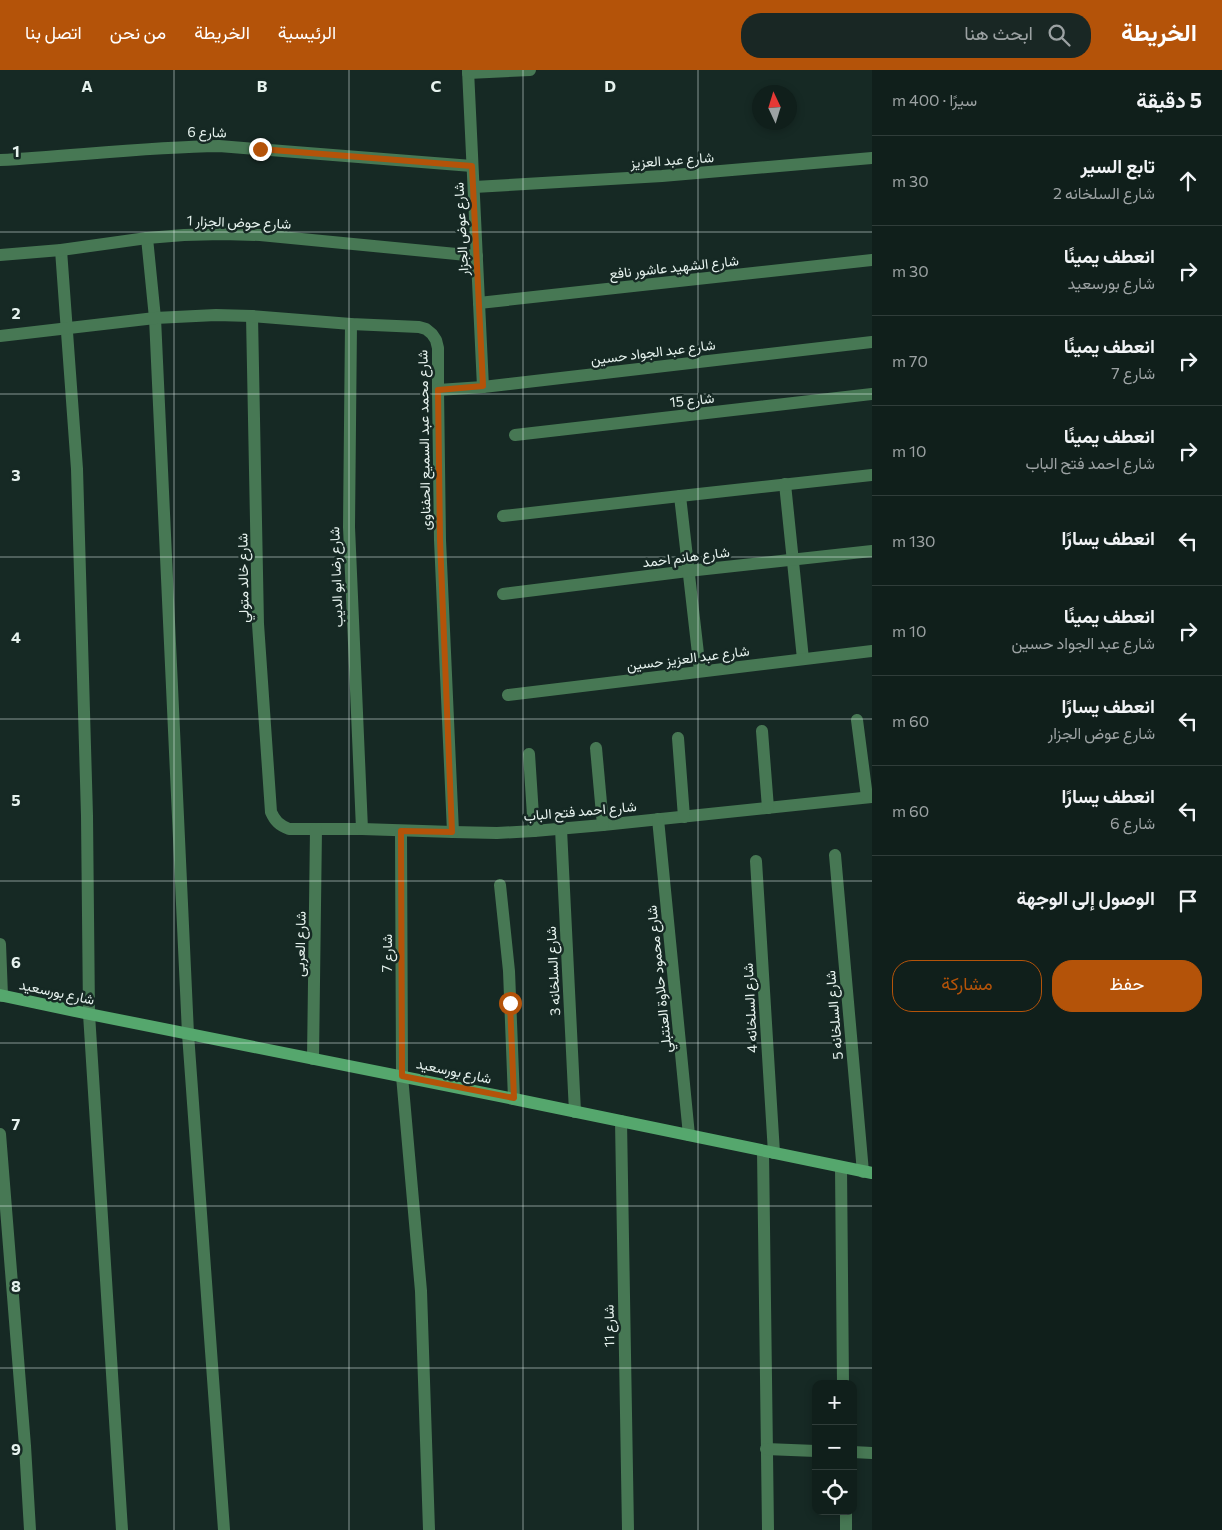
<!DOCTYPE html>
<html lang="ar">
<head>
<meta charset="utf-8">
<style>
	:root { --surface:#101f1b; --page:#192724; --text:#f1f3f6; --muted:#9ca2a3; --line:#303d3a; --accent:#b45309 }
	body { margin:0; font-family:Commissioner,Vazirmatn,sans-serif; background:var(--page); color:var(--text); direction:rtl }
	.controls { position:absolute; right:15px; bottom:15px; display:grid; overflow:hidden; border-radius:10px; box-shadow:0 2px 8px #0003 }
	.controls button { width:45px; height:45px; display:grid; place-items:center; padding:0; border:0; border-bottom:1px solid var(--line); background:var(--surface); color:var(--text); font:25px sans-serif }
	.compass { position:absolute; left:752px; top:15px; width:45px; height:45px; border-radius:50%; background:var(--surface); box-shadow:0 2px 8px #0003; rotate:356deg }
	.stop { position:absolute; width:15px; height:15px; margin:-11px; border:4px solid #b45309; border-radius:50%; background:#fff }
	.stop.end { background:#b45309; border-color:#fff; box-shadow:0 1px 5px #0008 }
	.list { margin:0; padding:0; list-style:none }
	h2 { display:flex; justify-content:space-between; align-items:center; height:65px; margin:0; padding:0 20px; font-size:21px }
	h2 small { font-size:16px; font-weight:400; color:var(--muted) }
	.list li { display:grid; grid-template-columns:32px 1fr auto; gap:15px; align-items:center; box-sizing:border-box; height:90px; padding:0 20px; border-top:1px solid var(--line) }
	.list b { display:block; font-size:19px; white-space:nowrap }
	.list p { margin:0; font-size:16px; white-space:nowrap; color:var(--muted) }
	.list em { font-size:16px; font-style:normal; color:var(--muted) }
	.actions { display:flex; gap:10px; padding:15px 20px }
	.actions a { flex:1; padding:11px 0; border:1px solid var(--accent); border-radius:20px; text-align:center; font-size:18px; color:var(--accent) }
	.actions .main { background:var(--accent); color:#fff }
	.icon { flex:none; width:28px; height:28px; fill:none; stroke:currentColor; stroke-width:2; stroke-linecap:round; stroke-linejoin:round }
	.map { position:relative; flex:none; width:872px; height:1460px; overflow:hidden; direction:ltr }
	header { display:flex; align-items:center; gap:30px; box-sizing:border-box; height:70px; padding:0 25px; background:var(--accent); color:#fff }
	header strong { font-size:24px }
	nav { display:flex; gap:28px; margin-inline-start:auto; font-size:18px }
	.search { width:350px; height:45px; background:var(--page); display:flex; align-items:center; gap:12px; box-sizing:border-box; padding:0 18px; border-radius:20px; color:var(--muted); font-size:19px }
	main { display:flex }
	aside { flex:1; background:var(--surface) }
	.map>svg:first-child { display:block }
</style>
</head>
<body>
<header>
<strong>الخريطة</strong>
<div class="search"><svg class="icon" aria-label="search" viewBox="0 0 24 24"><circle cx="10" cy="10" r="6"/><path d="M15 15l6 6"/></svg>ابحث هنا</div>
<nav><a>الرئيسية</a><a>الخريطة</a><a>من نحن</a><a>اتصل بنا</a></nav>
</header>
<main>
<aside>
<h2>5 دقيقة<small>سيرًا · 400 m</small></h2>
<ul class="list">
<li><svg class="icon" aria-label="ahead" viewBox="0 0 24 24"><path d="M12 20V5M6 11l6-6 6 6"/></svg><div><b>تابع السير</b><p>شارع السلخانه 2</p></div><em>30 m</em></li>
<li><svg class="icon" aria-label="right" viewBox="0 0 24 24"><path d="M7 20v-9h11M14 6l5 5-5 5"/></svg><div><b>انعطف يمينًا</b><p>شارع بورسعيد</p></div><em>30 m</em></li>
<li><svg class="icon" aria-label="right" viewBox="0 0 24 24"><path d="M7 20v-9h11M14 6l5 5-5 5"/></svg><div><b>انعطف يمينًا</b><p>شارع 7</p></div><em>70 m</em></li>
<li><svg class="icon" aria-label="right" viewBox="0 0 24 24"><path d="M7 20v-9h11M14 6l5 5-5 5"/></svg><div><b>انعطف يمينًا</b><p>شارع احمد فتح الباب</p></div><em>10 m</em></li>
<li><svg class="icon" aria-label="left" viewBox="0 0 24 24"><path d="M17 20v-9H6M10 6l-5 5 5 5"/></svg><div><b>انعطف يسارًا</b></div><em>130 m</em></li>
<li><svg class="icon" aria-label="right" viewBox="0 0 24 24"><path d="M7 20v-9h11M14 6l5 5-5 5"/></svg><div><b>انعطف يمينًا</b><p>شارع عبد الجواد حسين</p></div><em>10 m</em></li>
<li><svg class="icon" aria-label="left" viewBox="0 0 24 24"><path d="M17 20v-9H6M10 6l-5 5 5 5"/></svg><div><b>انعطف يسارًا</b><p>شارع عوض الجزار</p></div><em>60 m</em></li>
<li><svg class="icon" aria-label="left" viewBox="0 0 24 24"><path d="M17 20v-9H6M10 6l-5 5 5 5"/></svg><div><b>انعطف يسارًا</b><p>شارع 6</p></div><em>60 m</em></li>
<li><svg class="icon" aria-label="arrive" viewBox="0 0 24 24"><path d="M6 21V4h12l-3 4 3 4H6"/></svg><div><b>الوصول إلى الوجهة</b></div></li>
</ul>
<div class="actions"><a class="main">حفظ</a><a>مشاركة</a></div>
</aside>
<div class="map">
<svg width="872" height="1460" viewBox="0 0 872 1460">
	<rect width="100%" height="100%" fill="#162924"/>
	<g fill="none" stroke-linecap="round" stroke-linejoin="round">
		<g stroke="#477854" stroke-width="12">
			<path d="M468,0L483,317"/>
			<path d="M468,3L530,0"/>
			<path d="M0,90C73,86 146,77 219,76L472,96"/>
			<path d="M474,117L662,106L872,88"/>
			<path d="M147,168L155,248L188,964L224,1460"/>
			<path d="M61,180L77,399L87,746L89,944L122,1460"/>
			<path d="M0,185L61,180L147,168L184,165L222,164L260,165L477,186"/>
			<path d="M479,233L872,190"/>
			<path d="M252,246L258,554L271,742C275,751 279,755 289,759H362L453,762L497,763L534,761L603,755L872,727"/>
			<path d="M351,254L349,457L362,759"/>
			<path d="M0,266L155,248L216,245L252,246L351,254L419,257L426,259L432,264L436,270L438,278V320L440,470L453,762"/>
			<path d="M438,320L483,317L872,272"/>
			<path d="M515,365L872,324"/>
			<path d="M785,414L803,589"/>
			<path d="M680,426L700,601"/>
			<path d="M503,446L680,426L872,405"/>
			<path d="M503,524L688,501L872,481"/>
			<path d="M508,625L872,581"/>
			<path d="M857,650L867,727"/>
			<path d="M762,661L768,738"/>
			<path d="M678,668L684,747"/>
			<path d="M596,678L603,755"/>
			<path d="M529,684L534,761"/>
			<path d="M658,749L689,1065"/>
			<path d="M561,759L575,1042"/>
			<path d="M401,761L402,1006L421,1221L429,1460"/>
			<path d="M835,785L863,1102"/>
			<path d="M756,791L774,1083"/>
			<path d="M500,815L509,901L514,1029"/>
			<path d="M0,874L2,926"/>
			<path d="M313,989L316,759"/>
			<path d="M621,1051L628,1460"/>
			<path d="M0,1064L25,1376L30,1460"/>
			<path d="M763,1081L768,1460"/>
			<path d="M841,1097L843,1314"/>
			<path d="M766,1379L816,1381"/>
			<path d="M853,1382L872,1383"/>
			<path d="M846,1441V1460"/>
		</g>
		<path stroke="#55a76d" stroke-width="12" d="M0,925L89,944L514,1029L872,1103"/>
	</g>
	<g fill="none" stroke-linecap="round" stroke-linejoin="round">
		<path stroke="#b45309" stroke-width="6" d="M260,79L472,96L483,316L438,320L440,470L452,762L401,761L402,1006L514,1028L510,933"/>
	</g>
	<path fill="none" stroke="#e6f2ee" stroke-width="1" stroke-opacity="0.55" d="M174,0V1460M349,0V1460M523,0V1460M698,0V1460M0,162H872M0,324H872M0,487H872M0,649H872M0,811H872M0,973H872M0,1136H872M0,1298H872"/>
	<g text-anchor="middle" stroke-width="5" stroke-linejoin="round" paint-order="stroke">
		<g font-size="14" fill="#e6f2ee" stroke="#162924">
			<text transform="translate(207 62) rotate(1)" y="5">شارع 6</text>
			<text transform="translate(672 90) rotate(-4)" y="5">شارع عبد العزيز</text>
			<text transform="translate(239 152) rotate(2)" y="5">شارع حوض الجزار 1</text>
			<text transform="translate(461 159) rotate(-93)" y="5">شارع عوض الجزار</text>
			<text transform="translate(674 197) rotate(-6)" y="5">شارع الشهيد عاشور نافع</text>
			<text transform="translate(653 282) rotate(-7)" y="5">شارع عبد الجواد حسين</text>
			<text transform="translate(692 330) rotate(-6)" y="5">شارع 15</text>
			<text transform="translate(424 370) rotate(-91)" y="5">شارع محمد عبد السميع الحفناوى</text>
			<text transform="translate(686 487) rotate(-7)" y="5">شارع هانم احمد</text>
			<text transform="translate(336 507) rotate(-92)" y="5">شارع رضا ابو الديب</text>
			<text transform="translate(243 508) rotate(-91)" y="5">شارع خالد متولي</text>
			<text transform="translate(688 588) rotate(-7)" y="5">شارع عبد العزيز حسين</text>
			<text transform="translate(580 741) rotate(-5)" y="5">شارع احمد فتح الباب</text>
			<text transform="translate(300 874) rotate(-89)" y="5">شارع العربى</text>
			<text transform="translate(387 883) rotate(-90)" y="5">شارع 7</text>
			<text transform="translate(553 901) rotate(-93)" y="5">شارع السلخانه 3</text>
			<text transform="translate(659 909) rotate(-96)" y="5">شارع محمود حلاوة العنتبلي</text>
			<text transform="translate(57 922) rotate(12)" y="5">شارع بورسعيد</text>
			<text transform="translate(750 938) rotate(-93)" y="5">شارع السلخانه 4</text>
			<text transform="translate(834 945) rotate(-95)" y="5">شارع السلخانه 5</text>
			<text transform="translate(454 1001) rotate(12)" y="5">شارع بورسعيد</text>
			<text transform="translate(609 1256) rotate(-91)" y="5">شارع 11</text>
		</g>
	</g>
	<g font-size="16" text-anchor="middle" font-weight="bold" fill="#e6f2ee" stroke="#162924" stroke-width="5" stroke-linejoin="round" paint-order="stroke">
		<text x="87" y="22">A</text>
		<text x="262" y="22">B</text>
		<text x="436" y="22">C</text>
		<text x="610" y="22">D</text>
		<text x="16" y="87">1</text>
		<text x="16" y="249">2</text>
		<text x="16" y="411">3</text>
		<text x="16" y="573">4</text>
		<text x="16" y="736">5</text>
		<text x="16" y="898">6</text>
		<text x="16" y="1060">7</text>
		<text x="16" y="1222">8</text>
		<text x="16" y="1385">9</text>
	</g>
</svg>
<div class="controls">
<button>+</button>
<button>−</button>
<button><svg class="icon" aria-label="locate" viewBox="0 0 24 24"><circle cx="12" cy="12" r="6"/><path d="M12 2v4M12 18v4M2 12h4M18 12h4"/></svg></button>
</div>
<svg class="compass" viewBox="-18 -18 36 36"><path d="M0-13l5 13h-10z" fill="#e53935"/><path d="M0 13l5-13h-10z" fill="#9ca2a3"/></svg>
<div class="stop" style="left:510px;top:933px"></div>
<div class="stop end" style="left:260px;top:79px"></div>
</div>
</main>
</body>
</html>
